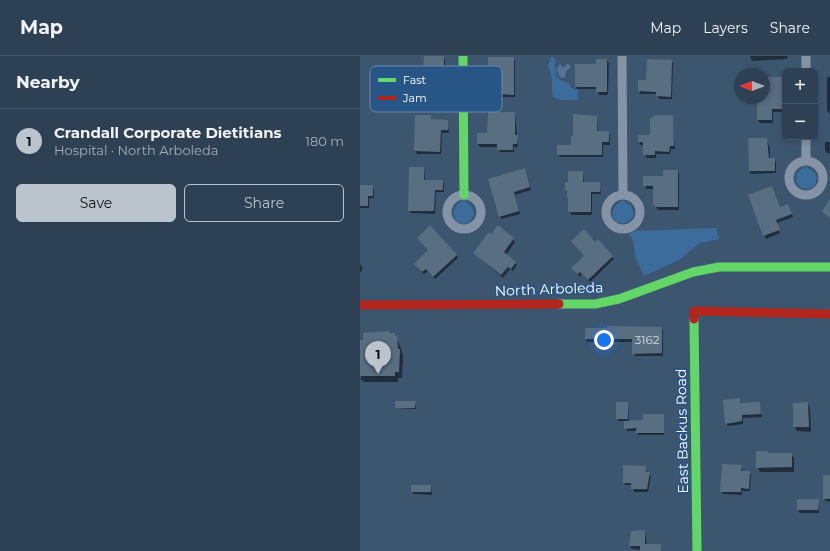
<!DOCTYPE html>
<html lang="en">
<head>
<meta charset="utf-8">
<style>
	:root { --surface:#2e4054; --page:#36475a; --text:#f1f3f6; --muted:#a7afb8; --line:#49596b; --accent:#bbc4cd }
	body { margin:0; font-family:Montserrat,sans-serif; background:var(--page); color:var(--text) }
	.controls { position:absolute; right:12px; top:12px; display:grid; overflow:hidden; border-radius:6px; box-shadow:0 2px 6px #0003 }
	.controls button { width:36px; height:36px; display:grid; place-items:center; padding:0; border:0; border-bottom:1px solid var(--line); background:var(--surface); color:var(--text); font:20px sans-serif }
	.compass { position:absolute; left:374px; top:12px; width:36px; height:36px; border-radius:50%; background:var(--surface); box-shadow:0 2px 6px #0003; rotate:270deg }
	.you { position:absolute; left:244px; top:284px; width:14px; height:14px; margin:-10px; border:3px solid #fff; border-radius:50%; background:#1a73e8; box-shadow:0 0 0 6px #1a73e833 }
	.badge { display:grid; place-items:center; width:26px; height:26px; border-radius:50%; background:var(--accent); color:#111; font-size:13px; font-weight:700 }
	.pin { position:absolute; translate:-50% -33px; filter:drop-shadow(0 1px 2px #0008) }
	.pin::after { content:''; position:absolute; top:21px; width:14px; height:12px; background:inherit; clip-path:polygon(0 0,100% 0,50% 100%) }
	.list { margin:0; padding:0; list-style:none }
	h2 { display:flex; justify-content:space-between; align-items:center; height:52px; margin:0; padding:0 16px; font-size:17px }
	h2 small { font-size:13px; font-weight:400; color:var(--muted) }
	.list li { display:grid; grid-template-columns:26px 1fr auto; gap:12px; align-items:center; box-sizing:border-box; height:64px; padding:0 16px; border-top:1px solid var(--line) }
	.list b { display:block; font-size:15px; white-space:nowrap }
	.list p { margin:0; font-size:13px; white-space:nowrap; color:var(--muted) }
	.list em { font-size:13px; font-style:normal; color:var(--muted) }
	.actions { display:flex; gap:8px; padding:12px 16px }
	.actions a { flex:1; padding:9px 0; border:1px solid var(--accent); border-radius:6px; text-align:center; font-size:14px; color:var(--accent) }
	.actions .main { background:var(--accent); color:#111 }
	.map { position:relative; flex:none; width:470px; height:495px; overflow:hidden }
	header { display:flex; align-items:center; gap:24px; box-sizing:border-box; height:56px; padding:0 20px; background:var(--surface); border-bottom:1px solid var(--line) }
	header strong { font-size:19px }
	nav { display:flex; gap:22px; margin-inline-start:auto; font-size:14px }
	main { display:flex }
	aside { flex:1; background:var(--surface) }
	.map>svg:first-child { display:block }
</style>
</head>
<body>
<header>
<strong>Map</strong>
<nav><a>Map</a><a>Layers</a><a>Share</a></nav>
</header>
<main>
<aside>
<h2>Nearby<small></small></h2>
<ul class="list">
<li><span class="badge">1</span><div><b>Crandall Corporate Dietitians</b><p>Hospital · North Arboleda</p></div><em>180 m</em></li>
</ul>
<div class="actions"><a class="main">Save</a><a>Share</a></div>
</aside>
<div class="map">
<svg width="470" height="495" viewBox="0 0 470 495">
	<rect width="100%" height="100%" fill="#3d5670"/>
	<g fill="#3c6c9b">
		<path d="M191,1H194L196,6L194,9L197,15L195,19L202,25L209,27L211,32L218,34V44H201L193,41C191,30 194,20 188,10Z"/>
		<path d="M445,110L454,116L457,121L455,130L448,133L441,132L436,126L437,117Z"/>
		<path d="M104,144L112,151L114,159L109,167L103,168L96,165C90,156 96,148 104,144Z"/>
		<path d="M262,144L271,150L274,158L271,164L262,168L255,165C249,155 255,150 262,144Z"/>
		<path d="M356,172L359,183L340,187L319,204L284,220L276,203L273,185L269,178L275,175Z"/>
	</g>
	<path fill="#567595" d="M200,8L203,12L207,8L210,9V12L206,15L205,22L200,21L197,13Z"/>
	<g fill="#0007">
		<path d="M390,0H428L427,3L392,5Z"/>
		<path d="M84,1L85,4V24H88L90,27L89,38L53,37L52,27H49L47,24L64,16Z"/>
		<path d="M153,2L155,5V41H138L136,35H122L121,32L129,23Z"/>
		<path d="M247,4L249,7L248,39H239L237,33H217L216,31Z"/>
		<path d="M312,5L313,8L312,43H299L297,38H280L279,25H287Z"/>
		<path d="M467,21H470V58L467,55Z"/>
		<path d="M404,22H421L423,25L425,56H413V67H400L398,64V42H404Z"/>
		<path d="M155,57L158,91H154V96H140L138,91H120L118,88L128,78Z"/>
		<path d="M70,60L72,64L87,65L89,77H82L81,98H57L55,95Z"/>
		<path d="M312,60L315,93H311L310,98H296V102H286L284,89H281L279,86L291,80Z"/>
		<path d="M237,61L238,76H248L250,79V89H243V101H200L198,98L212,90L214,81Z"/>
		<path d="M406,83L410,92V103H415L416,106V117L391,118L390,115Z"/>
		<path d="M465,86H470V97H467L465,94Z"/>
		<path d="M64,112L65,125H83L84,128V136H76L75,158L51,157L49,154Z"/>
		<path d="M318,115L319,118V154H298L294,148V133H286L284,121H304Z"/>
		<path d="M166,116L171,134L155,139L160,158L141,163L129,123Z"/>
		<path d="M223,116L224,127H239L241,138H232V159H211L209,144L206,135L209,127Z"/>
		<path d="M0,130H12L14,133V142H9V152H0Z"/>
		<path d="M412,131L420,152L428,149L433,161L417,167L420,177L406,183L389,139Z"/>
		<path d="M153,183L155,186L146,199L157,209L153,215L150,213L143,222L114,197Z"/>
		<path d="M212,185L235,187L254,203L230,226L222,218L220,221L213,212L225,201Z"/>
		<path d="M96,199L98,202L75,223L68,215L64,218L57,211Z"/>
		<path d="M0,208L3,212L0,217Z"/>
		<path d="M302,272L303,275V300H275L273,286H227L226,283Z"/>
		<path d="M30,276L34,278L41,292L43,300L42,322H38V326H5L1,324L0,285L4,282Z"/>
		<path d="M379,343L381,348L399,347L402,361L383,362V368L368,370L366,367Z"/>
		<path d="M56,347V353L36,352Z"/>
		<path d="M268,347L269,365H284L303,359L304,379H278L277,375H267L265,365H259L257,362Z"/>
		<path d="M448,347L450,352L451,376L437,375L434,370Z"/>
		<path d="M408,398H431L434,402V416H400L397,411Z"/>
		<path d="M381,410L383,416H389L391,419L390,435H382V439L363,438L361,435Z"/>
		<path d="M286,411L287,417L291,420L288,436H274L272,429H265L264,426Z"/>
		<path d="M470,420V446L466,445L464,443Z"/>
		<path d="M71,430L72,439L53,438L52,435Z"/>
		<path d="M458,444L459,457H440L438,454Z"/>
		<path d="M285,475L287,489H300L302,495L272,493L270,490L271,476Z"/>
	</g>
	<g fill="#5a6e82">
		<path d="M64,0H84V23H88V36L50,35L51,24H46V14L63,15Z"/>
		<path d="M128,1H154V39L135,38V33H120V22H128Z"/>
		<path d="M236,3H247V36H236V31H215V8H236Z"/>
		<path d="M287,3L312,4L311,41L296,40V36L278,35V24H286Z"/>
		<path d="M404,21H422V42H425V53H412V64H397V42H404Z"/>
		<path d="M128,56H155V79H158L157,88H153V94H137V88H117V77H127Z"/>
		<path d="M213,58L237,60V75H249V86H242V99H197V89H211V80H213Z"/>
		<path d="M55,59H71V63L88,64V74H81L80,96L54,95Z"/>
		<path d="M293,59H313L314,90H310L309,96L295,95V99H283V86H278V79H290V62H293Z"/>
		<path d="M388,82H407L409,102H415V115H389Z"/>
		<path d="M49,111H64V124H83V134H75L74,155H48Z"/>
		<path d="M165,112L170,131L154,136L159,155L139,161L128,123Z"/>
		<path d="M303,114H318V151H295V149H293V130H283V120H303Z"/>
		<path d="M208,115H223V126H240V136H231V156H208V142H207V135H205V126H208Z"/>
		<path d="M0,129H13V140H8V150H0Z"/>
		<path d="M412,130L420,151L428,148L432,158L416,164L420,174L403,180L388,139Z"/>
		<path d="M470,143V162L462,156Z"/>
		<path d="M70,169L97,199L73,221L66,213L62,216L54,208L68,194L57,182Z"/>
		<path d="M138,169L154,182L144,196L156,206L151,213L148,211L141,219L113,197L129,176L131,178Z"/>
		<path d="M224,173L235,186L238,183L253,200L228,224L220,216L218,218L211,212L224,200L211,185Z"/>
		<path d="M247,270L302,271V297L272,298V283H225V272H247Z"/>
		<path d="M30,275V277H35V280H37L38,293H40L39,316H35V320H0V284H3V277Z"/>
		<path d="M380,342V347L400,346L401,358L382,359V365L365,368L363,344Z"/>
		<path d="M35,345H56L55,352H35Z"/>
		<rect x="256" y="346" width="12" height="17"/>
		<path d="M448,346L449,371H433V347Z"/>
		<path d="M283,358H304V377H276V372L264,373V365L283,364Z"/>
		<path d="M396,395H408V397H432V411L396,412Z"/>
		<path d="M362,408L382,409L381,415H390L389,433L381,432V436H360Z"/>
		<path d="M263,409L286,410V416H290L287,433H271V427H263Z"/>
		<rect x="463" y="419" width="7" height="24"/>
		<rect x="51" y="429" width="20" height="7"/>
		<path d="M437,443H459L458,454H437Z"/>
		<path d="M285,474V488H301V495H280V490H269L271,475Z"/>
	</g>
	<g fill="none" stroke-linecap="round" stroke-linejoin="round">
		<g stroke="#8494a6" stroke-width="9">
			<path d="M262,0L263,138"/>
			<path d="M446,0V15"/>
			<path d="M446,81V104"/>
			<circle cx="446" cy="122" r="17"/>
			<circle cx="263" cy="156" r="17"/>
			<circle cx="104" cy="156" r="17"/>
		</g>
		<g stroke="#63d668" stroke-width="9">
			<path d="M103,0L104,139"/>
			<path d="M199,248H235L259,243L333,216L359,211H470"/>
			<path d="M334,263L337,495"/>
		</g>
		<g stroke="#b3261e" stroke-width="9">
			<path d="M0,249L199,248"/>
			<path d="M334,263V255L470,258"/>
		</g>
	</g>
	<g text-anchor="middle" stroke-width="3" stroke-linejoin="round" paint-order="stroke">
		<g font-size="12" fill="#d6dbe0">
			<text x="287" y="288">3162</text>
		</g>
		<g font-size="14" fill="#fff" stroke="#275686">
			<text transform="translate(189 233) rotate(-2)" y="5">North Arboleda</text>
			<text transform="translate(322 375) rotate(-91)" y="5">East Backus Road</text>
		</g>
	</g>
	<rect x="10" y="10" width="132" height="46" rx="6" fill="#275686" stroke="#6889aa" stroke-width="1"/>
	<rect x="18" y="22" width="18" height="4" fill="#63d668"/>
	<rect x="18" y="40" width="18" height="4" fill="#b3261e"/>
	<g font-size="11" fill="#fff">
		<text x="43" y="28">Fast</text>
		<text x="43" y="46">Jam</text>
	</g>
</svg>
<div class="controls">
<button>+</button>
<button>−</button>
</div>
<svg class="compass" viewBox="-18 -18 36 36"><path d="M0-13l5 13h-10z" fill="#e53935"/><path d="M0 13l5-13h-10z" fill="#a7afb8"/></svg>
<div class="you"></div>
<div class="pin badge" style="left:18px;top:318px">1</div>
</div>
</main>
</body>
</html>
